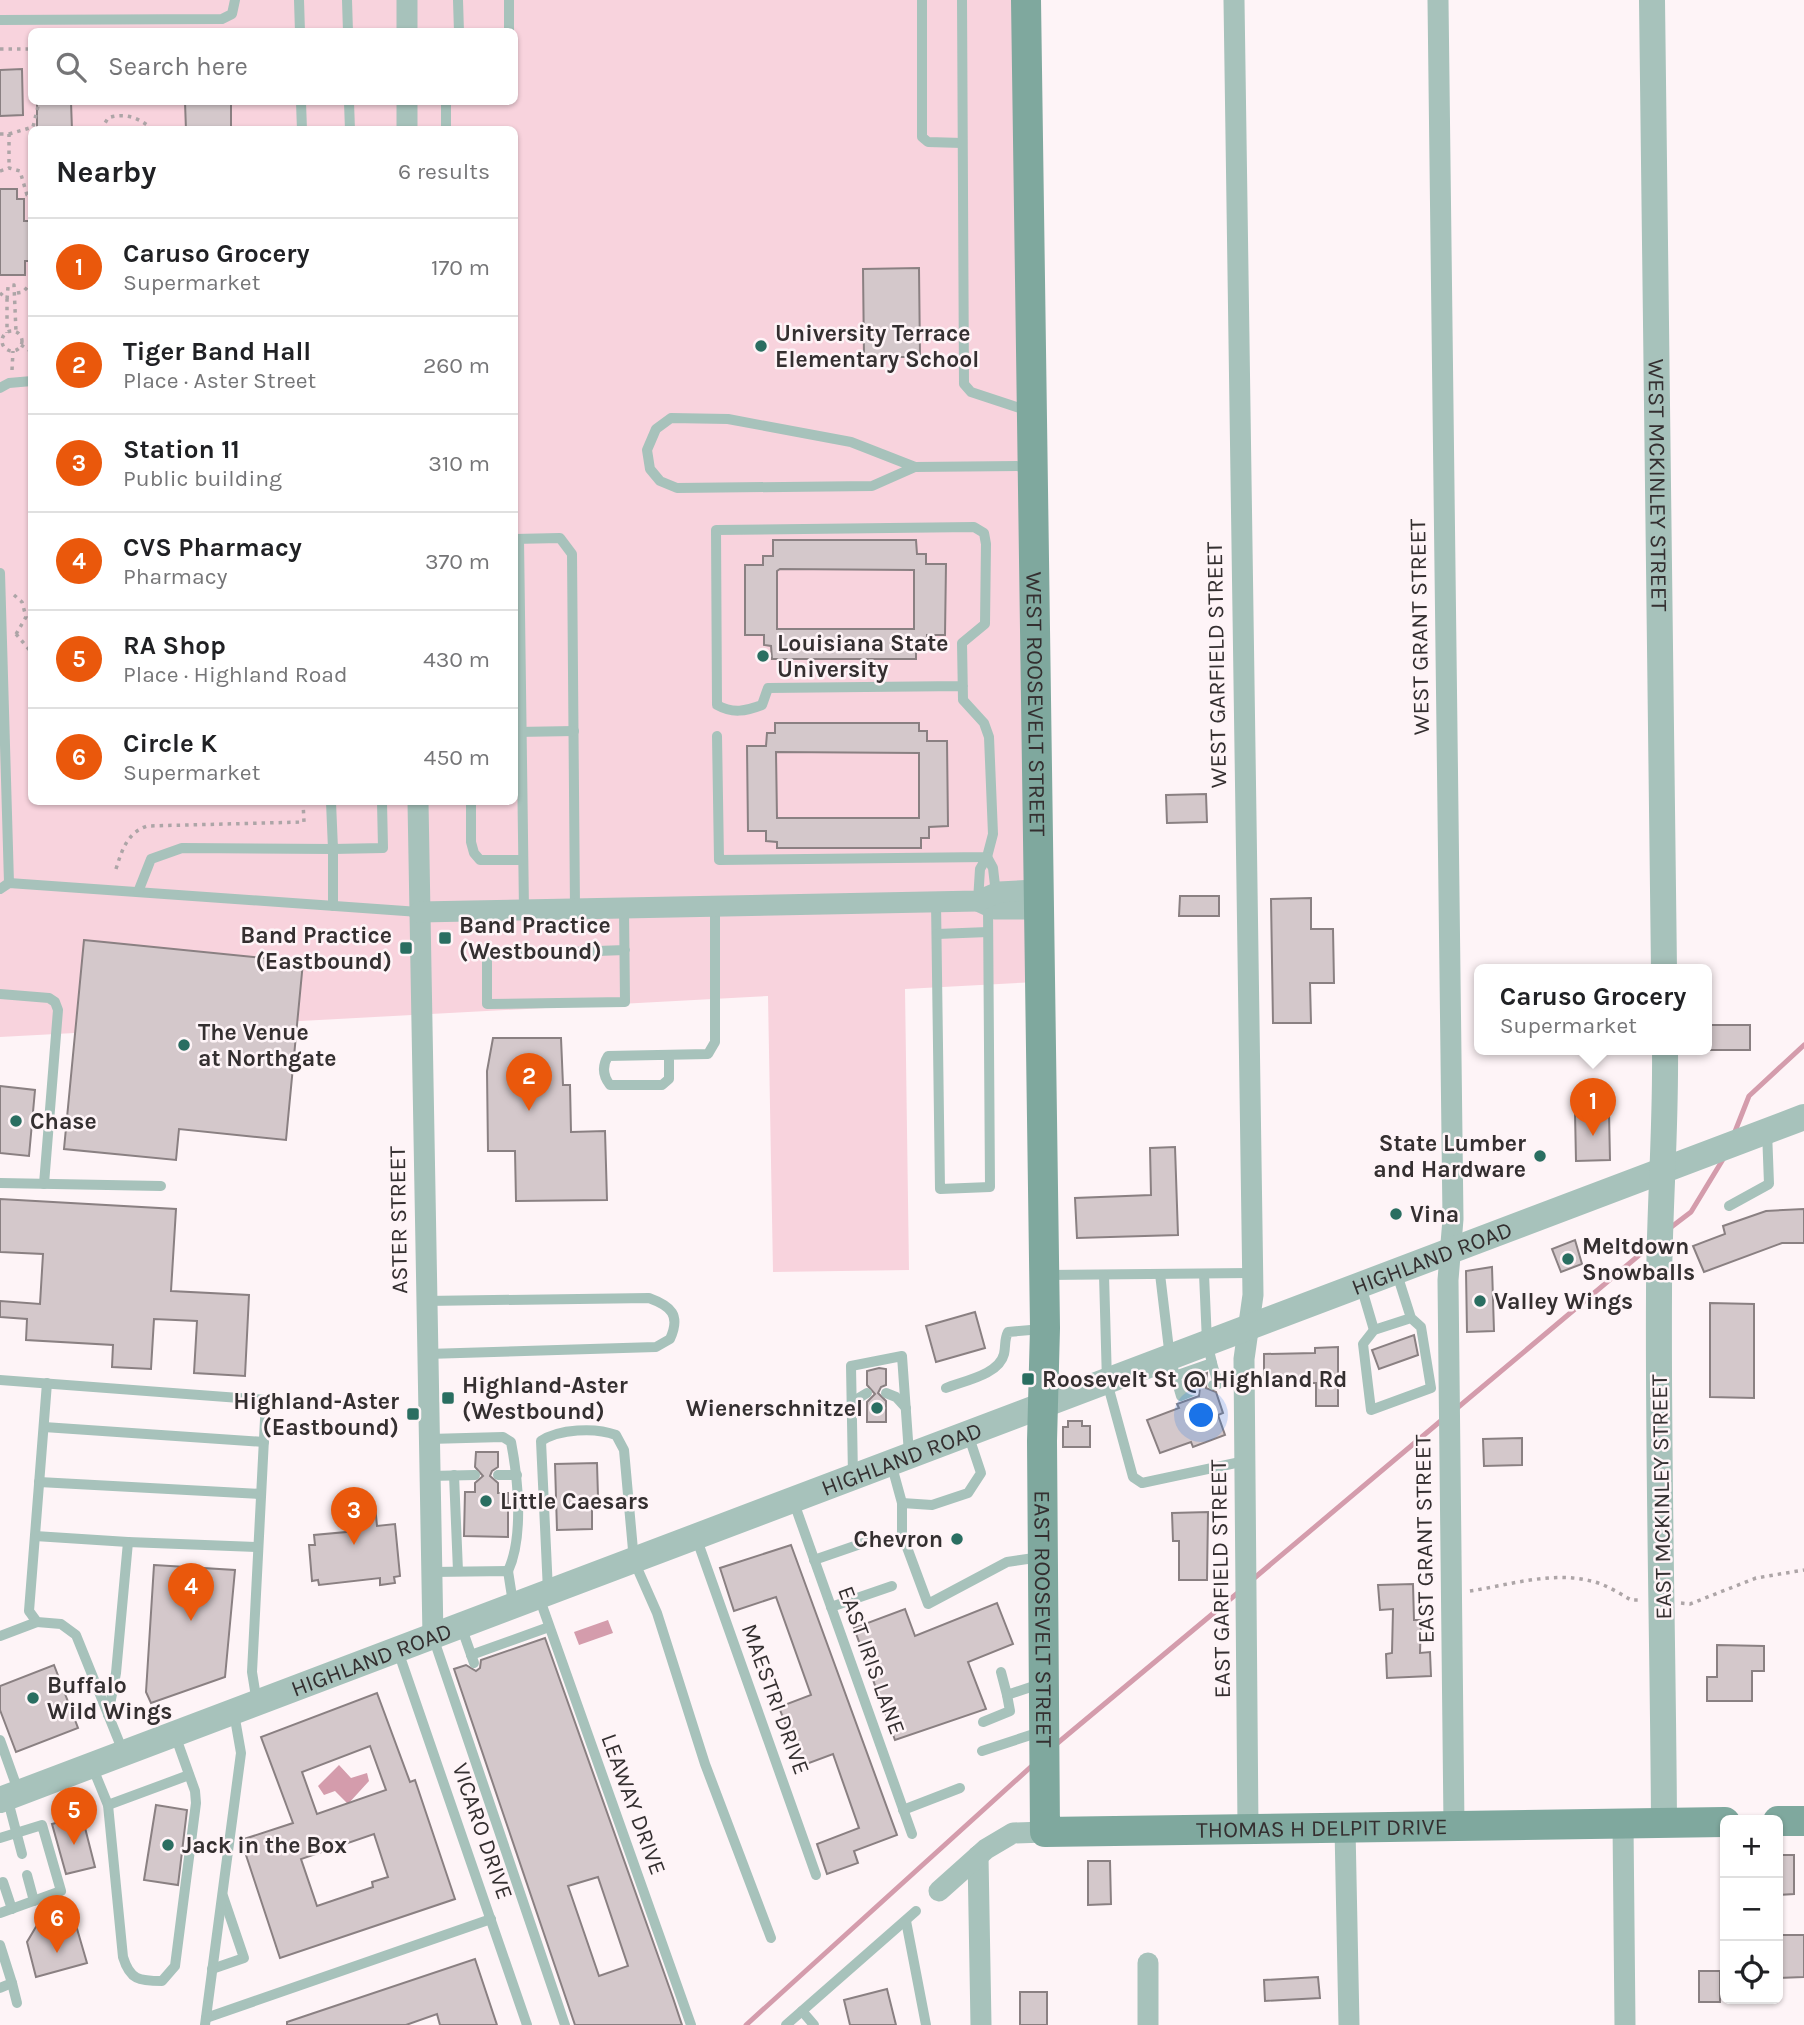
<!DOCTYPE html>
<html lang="en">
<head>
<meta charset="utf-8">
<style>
	:root { --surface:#fff; --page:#f2f2f2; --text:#202124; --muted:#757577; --line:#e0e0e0; --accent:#ea580c }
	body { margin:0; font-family:Karla,sans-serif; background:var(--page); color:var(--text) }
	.controls { position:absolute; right:21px; bottom:21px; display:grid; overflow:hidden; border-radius:10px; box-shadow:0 2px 5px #0004 }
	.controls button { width:63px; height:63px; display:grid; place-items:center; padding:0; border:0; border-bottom:2px solid var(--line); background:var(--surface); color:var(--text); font:35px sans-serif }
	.you { position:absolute; left:1202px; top:1416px; width:24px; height:24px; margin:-18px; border:5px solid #fff; border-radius:50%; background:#1a73e8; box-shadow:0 0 0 10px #1a73e833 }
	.badge { display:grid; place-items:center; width:46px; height:46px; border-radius:50%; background:var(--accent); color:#fff; font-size:23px; font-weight:700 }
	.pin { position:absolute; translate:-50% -58px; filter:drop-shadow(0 2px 4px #0008) }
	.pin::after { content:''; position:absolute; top:37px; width:24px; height:21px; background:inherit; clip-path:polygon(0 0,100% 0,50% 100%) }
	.popup { position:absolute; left:1474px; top:964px; width:238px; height:91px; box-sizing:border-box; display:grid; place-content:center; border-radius:10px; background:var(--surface); filter:drop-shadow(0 2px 5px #0005); font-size:23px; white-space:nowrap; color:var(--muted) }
	.popup b { font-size:26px; color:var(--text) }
	.popup::after { content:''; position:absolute; left:50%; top:100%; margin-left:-14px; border:14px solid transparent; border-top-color:var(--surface) }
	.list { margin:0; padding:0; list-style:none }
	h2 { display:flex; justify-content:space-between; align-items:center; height:91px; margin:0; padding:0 28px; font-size:30px }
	h2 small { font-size:23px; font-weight:400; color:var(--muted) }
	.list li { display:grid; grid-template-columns:46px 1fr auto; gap:21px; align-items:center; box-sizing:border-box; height:98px; padding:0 28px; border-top:2px solid var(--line) }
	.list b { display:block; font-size:26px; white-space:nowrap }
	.list p { margin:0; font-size:23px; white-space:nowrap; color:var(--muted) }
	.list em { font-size:23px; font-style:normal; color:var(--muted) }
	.icon { flex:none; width:38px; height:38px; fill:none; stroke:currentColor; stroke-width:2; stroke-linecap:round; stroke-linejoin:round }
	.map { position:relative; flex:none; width:1804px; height:2025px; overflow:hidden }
	.search { position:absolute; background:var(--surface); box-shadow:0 2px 5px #0004; left:28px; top:28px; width:490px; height:77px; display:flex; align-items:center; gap:18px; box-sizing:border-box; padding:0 24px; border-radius:10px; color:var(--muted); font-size:26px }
	.panel { position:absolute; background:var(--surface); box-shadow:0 2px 5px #0004; left:28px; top:126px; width:490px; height:679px; border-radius:10px }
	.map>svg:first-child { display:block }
</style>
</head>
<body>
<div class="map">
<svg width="1804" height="2025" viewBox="0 0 1804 2025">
	<rect width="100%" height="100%" fill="#fef4f7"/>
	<path fill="#f8d3dd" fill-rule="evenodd" d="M0,0H1027L1037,982L905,989L909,1270L773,1272L768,996L0,1037ZM32,32H514V102H32ZM32,130H514V802H32Z"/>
	<g fill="#d49cac">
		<path d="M608,1620L613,1633L579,1645L574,1632Z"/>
		<path d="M339,1765L351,1778L367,1773L369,1781L348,1804L335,1791L324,1795L318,1786Z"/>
	</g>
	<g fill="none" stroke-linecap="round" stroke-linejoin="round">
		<g stroke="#d49cac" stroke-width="5">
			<path d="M1734,1134L1749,1096L1804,1045"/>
			<path d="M1670,1228L1691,1212L1725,1156"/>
			<path d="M1456,1409L1650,1246"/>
			<path d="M1252,1580L1443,1419"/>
			<path d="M1054,1746L1240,1591"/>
			<path d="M746,2025L1034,1764"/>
		</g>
	</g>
	<g fill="#d4c8cb" stroke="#8a8082" stroke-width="2" fill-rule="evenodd">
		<path d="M22,69L23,115L0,116V70Z"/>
		<path d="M37,102H71L72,130H37Z"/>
		<path d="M185,102H231V130H186Z"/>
		<path d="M0,189H17V199H24V221H32V261H25V275H0Z"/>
		<path d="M919,268L920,357H864L863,269Z"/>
		<path d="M773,540H916L917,554H926V564H946L945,635H927V647H916V659H772L771,646L764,645V635H745V565H763V556H773ZM780,569L914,570V629H777V571Z"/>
		<path d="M775,723H919V731H927V741H947L948,826L929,827V838H921V848H777V842L766,841V831H748L747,746H766L767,733H775ZM776,752L919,753V818H777Z"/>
		<path d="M1206,794L1207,822L1167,823L1166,795Z"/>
		<path d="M1180,896H1219V916H1179Z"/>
		<path d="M1311,898V929H1333L1334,983H1310L1311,1023H1273L1271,899Z"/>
		<path d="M84,940L303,962L286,1140L179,1129L176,1160L64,1149Z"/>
		<rect x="1707" y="1025" width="43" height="25"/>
		<path d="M493,1038H561L563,1085H570L571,1132L605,1131L607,1200L516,1201L515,1151H488L487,1071Z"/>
		<path d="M0,1086L35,1090L29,1156L0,1153Z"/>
		<path d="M1575,1112H1609L1610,1160L1576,1161Z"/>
		<path d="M1175,1147L1178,1235L1077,1238L1075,1198L1151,1195L1150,1148Z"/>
		<path d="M0,1199L176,1209L171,1291L249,1295L245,1376L194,1373L197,1321L154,1319L151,1369L112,1367L113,1345L26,1340L27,1319L0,1317V1301L40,1304L43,1254L0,1252Z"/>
		<path d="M1804,1209V1243H1782L1704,1272L1693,1246L1725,1234L1723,1226L1766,1211Z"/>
		<path d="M1575,1240L1582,1264L1561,1272L1552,1249Z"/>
		<path d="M1492,1267L1494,1331L1467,1332L1466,1271Z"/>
		<path d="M1710,1303L1754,1304V1398L1710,1397Z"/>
		<path d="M975,1312L985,1348L936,1362L926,1326Z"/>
		<path d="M1414,1335L1418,1355L1379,1369L1372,1350Z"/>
		<path d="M1338,1347V1406H1316V1383H1264V1354L1315,1353V1348Z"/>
		<path d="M879,1368L886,1369V1385L881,1387L878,1393L886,1401V1422H867V1402L875,1394L867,1385V1371Z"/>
		<path d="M1207,1373L1206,1388L1216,1392L1223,1413L1218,1415L1225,1435L1193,1447L1191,1442L1160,1453L1147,1420L1179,1408L1177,1404L1199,1396L1200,1387L1190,1384L1189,1380Z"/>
		<path d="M1068,1421H1082V1426H1090V1447H1063V1427H1068Z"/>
		<path d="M1522,1438V1465L1484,1466L1483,1439Z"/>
		<path d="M476,1452H498V1467L492,1471L490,1476L498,1483V1493H508V1537L464,1536L465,1492H475V1483L483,1476L475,1467Z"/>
		<path d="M597,1463L598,1497H592V1529L557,1530L555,1464Z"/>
		<path d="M375,1505L377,1526L395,1524L400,1576L394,1577L395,1583L380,1585V1578L319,1585L318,1580L312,1581L309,1545H315L314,1535L357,1531L354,1507Z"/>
		<path d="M1208,1512L1207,1580H1179V1541H1173L1172,1513Z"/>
		<path d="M791,1545L897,1835L854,1851L858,1863L827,1874L817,1844L859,1828L833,1754L801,1766L779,1707L811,1695L776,1597L734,1611L720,1568Z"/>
		<path d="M154,1565L235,1570L225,1677L151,1703L146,1692Z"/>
		<path d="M1413,1584L1414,1620H1421L1420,1653L1430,1652L1431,1676L1387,1678L1386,1654L1392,1653L1393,1609L1380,1610L1378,1585Z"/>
		<path d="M997,1603L1013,1644L968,1662L986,1709L895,1740L854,1628L905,1609L915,1636Z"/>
		<path d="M545,1638L673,1998L682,2025H575L454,1669L466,1665L476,1671L480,1668L481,1660ZM598,1877L628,1966L599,1976L568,1886Z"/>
		<path d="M1717,1645L1764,1646V1671H1752V1701H1707V1677H1717Z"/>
		<path d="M54,1665L78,1728L16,1752L0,1710V1686Z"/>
		<path d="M377,1693L410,1782L415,1780L455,1899L280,1958L241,1840L293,1823L261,1737ZM370,1746L386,1790L317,1814L302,1772ZM374,1834L388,1877L372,1882L373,1887L317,1906L301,1859Z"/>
		<path d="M156,1805L187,1810L178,1885L144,1880Z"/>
		<path d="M82,1816L95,1867L66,1874L52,1824Z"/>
		<path d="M1778,1855H1794V1894L1778,1895Z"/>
		<path d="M1088,1861H1110L1111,1904L1088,1905Z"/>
		<path d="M73,1915L87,1963L36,1977L27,1942L37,1925Z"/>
		<path d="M1778,1935H1804V1977L1778,1978Z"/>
		<path d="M475,1959L497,2025H440L437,2014L406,2025H287V2022Z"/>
		<rect x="1699" y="1971" width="21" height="31"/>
		<path d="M1318,1977L1320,1998L1265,2001L1264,1980Z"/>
		<path d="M887,1989L896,2025H850L844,2000Z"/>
		<rect x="1020" y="1992" width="27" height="33"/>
	</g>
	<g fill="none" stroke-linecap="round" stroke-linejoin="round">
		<g stroke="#ada5a7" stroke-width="3.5" stroke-dasharray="3.5 5" stroke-linecap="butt">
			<path d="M0,49H32"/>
			<path d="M101,130L108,118C125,112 140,118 153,130"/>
			<path d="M0,134H9V168"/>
			<path d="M9,134L33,127L39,102"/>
			<path d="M0,171L9,168L20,171L27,195L32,197"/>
			<path d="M0,293L7,299V333"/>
			<path d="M17,293L23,292L32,282"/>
			<path d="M7,299L8,287L14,285L16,332"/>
			<circle cx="12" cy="341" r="10"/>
			<path d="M21,345L32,352"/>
			<path d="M12,370L13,351"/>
			<path d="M14,595L22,602L26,617L15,636"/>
			<path d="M16,634L32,653"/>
			<path d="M116,869C122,850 127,833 147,826L304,822L303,802"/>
			<path d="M1470,1591C1509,1585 1552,1571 1591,1581C1605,1584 1619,1593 1631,1600H1639"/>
			<path d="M1681,1603L1690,1604L1756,1578L1804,1570"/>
		</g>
		<g stroke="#a7c2bb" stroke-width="10">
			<path d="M299,0L300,32"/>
			<path d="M347,0L348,32"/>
			<path d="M458,0L459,32"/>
			<path d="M509,0V32"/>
			<path d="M922,0V137L928,142L962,143"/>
			<path d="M962,0L964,384L971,392L1029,411"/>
			<path d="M0,20L222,19L232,14L235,0"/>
			<path d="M301,102L302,130"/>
			<path d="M349,102L350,130"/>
			<path d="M446,102V130"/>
			<path d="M0,388L9,383L32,381"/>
			<path d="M915,467L872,486L677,488L660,481L650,469L647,450L656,429L671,418L728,419L851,442L915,467L1031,466"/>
			<path d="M514,539L560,538L572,554L575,909"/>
			<path d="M519,539L524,910"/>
			<path d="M0,573L9,883"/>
			<path d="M517,732L574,731"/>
			<path d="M717,736L719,860L987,857L993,834L989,737L984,723L963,700L962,643L985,624L986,544L984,533L974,527L716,530L717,705C733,714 746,711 762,705L768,688L963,686"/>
			<path d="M331,802L333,849L383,848L382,802"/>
			<path d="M471,802V842L474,853L480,860H523"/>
			<path d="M0,889L9,883L419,912"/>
			<path d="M138,892L151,859L182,848L333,849V906"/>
			<path d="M978,901L980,869L987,857L993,868L996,894"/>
			<path d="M936,902L940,1189L990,1187L988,906"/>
			<path d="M624,908L625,1002L487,1004V955L625,950"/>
			<path d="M937,934L988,932"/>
			<path d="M0,994L49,998L55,1002L58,1010L44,1184"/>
			<path d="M669,1055V1079L662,1085H610C603,1076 602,1066 608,1056L708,1054L715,1042V906"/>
			<path d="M0,1183L161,1186"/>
			<path d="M1729,1206L1769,1184L1767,1131"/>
			<path d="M1396,1271L1411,1318L1421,1327L1431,1388L1371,1410L1363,1344L1374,1330L1411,1318"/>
			<path d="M1160,1274L1170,1358L1181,1396L1193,1391"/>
			<path d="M1204,1274L1207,1342L1212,1363"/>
			<path d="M1047,1275L1250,1273"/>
			<path d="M1104,1275L1107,1382L1133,1477L1142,1483L1245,1461"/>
			<path d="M1361,1286L1374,1330"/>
			<path d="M425,1301L649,1298C671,1306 681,1315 670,1339L656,1347L427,1354"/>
			<path d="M1175,1376L1212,1363L1218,1384"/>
			<path d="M0,1380L266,1400L252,1672L257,1703"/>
			<path d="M47,1383L29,1611L37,1622L61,1624L76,1635L124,1754"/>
			<path d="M1213,1385L1244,1377"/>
			<path d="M946,1388C963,1381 999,1375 1004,1354C1006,1345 1004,1340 1008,1332L1042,1329"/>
			<path d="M886,1393L896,1397L906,1408"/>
			<path d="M852,1402L867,1393"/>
			<path d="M44,1427L264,1442"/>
			<path d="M429,1439L503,1437L511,1442C518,1478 524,1537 508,1571"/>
			<path d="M891,1463L902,1503V1534L928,1604L1007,1562L1041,1557"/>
			<path d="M454,1475L458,1571"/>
			<path d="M498,1475H517"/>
			<path d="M429,1476L475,1475"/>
			<path d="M853,1476L851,1366L902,1356L909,1454"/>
			<path d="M39,1482L261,1494"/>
			<path d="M793,1500L912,1834"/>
			<path d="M902,1503L932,1505L968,1493L981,1473L968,1434"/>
			<path d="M35,1536L128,1542"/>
			<path d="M696,1537L816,1875"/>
			<path d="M814,1560L872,1540"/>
			<path d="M432,1572L508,1571L513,1603"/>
			<path d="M548,1591L541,1441C559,1429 595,1427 616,1435L624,1450L634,1561L657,1613L705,1764L771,1938"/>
			<path d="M539,1597L691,2025"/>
			<path d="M831,1607L892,1586"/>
			<path d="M461,1626L474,1663"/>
			<path d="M0,1636L37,1622"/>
			<path d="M433,1637L565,2025"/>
			<path d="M398,1651L527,2025"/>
			<path d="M471,1655L549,1627"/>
			<path d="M1001,1672L1007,1695L1040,1684"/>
			<path d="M108,1715L116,1673L128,1542L258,1547"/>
			<path d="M983,1722L1010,1711L1007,1695"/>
			<path d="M0,1740L19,1793"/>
			<path d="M982,1751L1040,1732"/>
			<path d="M92,1766L108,1805L123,1957C130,1980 139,1981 162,1981L175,1966L196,1803L195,1791L175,1735"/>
			<path d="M7,1797L22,1854"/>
			<path d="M108,1805L189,1775"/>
			<path d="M903,1810L960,1788"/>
			<path d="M0,1838L42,1825L61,1891L0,1913"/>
			<path d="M27,1875L34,1901"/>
			<path d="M3,1882L12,1909"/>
			<path d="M906,1921L926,2025"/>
			<path d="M0,1945L12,1983L0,1988"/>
			<path d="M212,1969L244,1958L223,1896"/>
			<path d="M12,1983L17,2003"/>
			<path d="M802,2011L814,2025"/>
			<path d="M206,2018L491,1919"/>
			<path d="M205,2025L241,1753L234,1713"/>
			<path d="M786,2025L916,1911"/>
		</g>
		<g stroke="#a7c2bb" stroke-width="21">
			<path d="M407,0V32"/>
			<path d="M1234,0L1253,1295L1244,1359L1248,1829"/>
			<path d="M1438,0L1453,1219L1448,1280L1454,1826"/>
			<path d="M407,102V130"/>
			<path d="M418,802L433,1637"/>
			<path d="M978,901L995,909H1036"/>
			<path d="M419,912L978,901L999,892L1036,890"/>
			<path d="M1623,1823L1625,2025"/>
			<path d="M1345,1828L1349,2025"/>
			<path d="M978,1856L981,2025"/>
			<path d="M939,1891L986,1849L1013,1833L1045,1832"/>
			<path d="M1148,1963V2025"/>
		</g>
		<g stroke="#a7c2bb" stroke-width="26">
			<path id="s1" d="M1652,0L1664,970"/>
			<path id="s2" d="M0,1800L1804,1117"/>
			<path d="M1664,1822C1663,1646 1658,1470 1659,1293C1659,1212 1666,1132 1665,1050"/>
		</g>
		<g stroke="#7fa89e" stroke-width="30">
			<path id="s3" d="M1026,0L1045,1328L1042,1441L1045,1832L1725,1822"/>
			<path d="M1778,1821H1804"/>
		</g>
	</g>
	<g fill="#2a6e61" stroke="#fef4f7" stroke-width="2.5">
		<circle cx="761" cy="346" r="7"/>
		<circle cx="763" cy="656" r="7"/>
		<rect x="438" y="931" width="14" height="14" rx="3.5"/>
		<rect x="399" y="941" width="14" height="14" rx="3.5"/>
		<circle cx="184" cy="1045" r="7"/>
		<circle cx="16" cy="1121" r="7"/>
		<circle cx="1540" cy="1156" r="7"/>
		<circle cx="1396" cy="1214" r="7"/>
		<circle cx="1568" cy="1259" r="7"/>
		<circle cx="1480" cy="1301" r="7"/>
		<rect x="1021" y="1372" width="14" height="14" rx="3.5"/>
		<rect x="441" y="1391" width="14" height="14" rx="3.5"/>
		<circle cx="877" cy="1408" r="7"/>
		<rect x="406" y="1407" width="14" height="14" rx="3.5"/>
		<circle cx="486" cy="1501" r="7"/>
		<circle cx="957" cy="1539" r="7"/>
		<circle cx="33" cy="1698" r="7"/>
		<circle cx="168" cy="1845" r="7"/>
	</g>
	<g text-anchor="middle" stroke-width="5" stroke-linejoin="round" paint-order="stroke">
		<g font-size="23" font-weight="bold" fill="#342f30" stroke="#fef4f7" text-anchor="start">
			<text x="775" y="341">University Terrace<tspan x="775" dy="26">Elementary School</tspan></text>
			<text x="777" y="651">Louisiana State<tspan x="777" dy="26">University</tspan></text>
			<text x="459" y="933">Band Practice<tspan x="459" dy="26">(Westbound)</tspan></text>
			<text x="392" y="943" text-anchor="end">Band Practice<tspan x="392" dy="26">(Eastbound)</tspan></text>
			<text x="198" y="1040">The Venue<tspan x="198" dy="26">at Northgate</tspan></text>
			<text x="30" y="1129">Chase</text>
			<text x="1526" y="1151" text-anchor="end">State Lumber<tspan x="1526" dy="26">and Hardware</tspan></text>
			<text x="1410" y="1222">Vina</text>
			<text x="1582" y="1254">Meltdown<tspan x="1582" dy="26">Snowballs</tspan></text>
			<text x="1494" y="1309">Valley Wings</text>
			<text x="1042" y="1387">Roosevelt St @ Highland Rd</text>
			<text x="462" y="1393">Highland-Aster<tspan x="462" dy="26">(Westbound)</tspan></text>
			<text x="399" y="1409" text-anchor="end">Highland-Aster<tspan x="399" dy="26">(Eastbound)</tspan></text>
			<text x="863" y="1416" text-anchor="end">Wienerschnitzel</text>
			<text x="500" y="1509">Little Caesars</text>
			<text x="943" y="1547" text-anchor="end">Chevron</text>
			<text x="47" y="1693">Buffalo<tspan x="47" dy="26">Wild Wings</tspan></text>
			<text x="182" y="1853">Jack in the Box</text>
		</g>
		<g font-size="23" fill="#342f30" stroke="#fef4f7">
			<text dy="8" stroke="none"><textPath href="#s1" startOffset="485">WEST MCKINLEY STREET</textPath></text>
			<text transform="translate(1419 627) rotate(-91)" y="8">WEST GRANT STREET</text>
			<text transform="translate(1216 665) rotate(-91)" y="8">WEST GARFIELD STREET</text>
			<text dy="8" stroke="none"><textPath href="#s3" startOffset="704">WEST ROOSEVELT STREET</textPath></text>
			<text transform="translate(398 1220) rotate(-91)" y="8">ASTER STREET</text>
			<text dy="8" stroke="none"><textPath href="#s2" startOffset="1531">HIGHLAND ROAD</textPath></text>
			<text dy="8" stroke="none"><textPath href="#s2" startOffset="964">HIGHLAND ROAD</textPath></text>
			<text transform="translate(1661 1497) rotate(-91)" y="8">EAST MCKINLEY STREET</text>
			<text transform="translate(1424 1539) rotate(-91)" y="8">EAST GRANT STREET</text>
			<text transform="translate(1220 1579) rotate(-91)" y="8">EAST GARFIELD STREET</text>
			<text dy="8" stroke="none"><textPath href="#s3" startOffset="1619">EAST ROOSEVELT STREET</textPath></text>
			<text dy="8" stroke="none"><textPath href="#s2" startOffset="397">HIGHLAND ROAD</textPath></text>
			<text transform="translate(872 1660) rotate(70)" y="8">EAST IRIS LANE</text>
			<text transform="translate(776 1699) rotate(70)" y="8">MAESTRI DRIVE</text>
			<text transform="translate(634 1804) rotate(70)" y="8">LEAWAY DRIVE</text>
			<text dy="8" stroke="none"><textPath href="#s3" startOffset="2109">THOMAS H DELPIT DRIVE</textPath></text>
			<text transform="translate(483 1831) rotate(71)" y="8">VICARO DRIVE</text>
		</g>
	</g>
</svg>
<div class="controls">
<button>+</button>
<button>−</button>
<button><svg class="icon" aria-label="locate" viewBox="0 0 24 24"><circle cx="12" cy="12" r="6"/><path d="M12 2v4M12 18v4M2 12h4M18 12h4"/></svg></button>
</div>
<div class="you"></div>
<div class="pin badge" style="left:1593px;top:1136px">1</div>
<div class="popup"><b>Caruso Grocery</b>Supermarket</div>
<div class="pin badge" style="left:529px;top:1111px">2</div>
<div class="pin badge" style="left:354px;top:1545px">3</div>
<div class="pin badge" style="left:191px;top:1621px">4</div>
<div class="pin badge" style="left:74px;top:1845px">5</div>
<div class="pin badge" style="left:57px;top:1953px">6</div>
<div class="search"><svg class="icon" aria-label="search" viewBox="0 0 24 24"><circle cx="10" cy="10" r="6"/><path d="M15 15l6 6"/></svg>Search here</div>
<section class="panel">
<h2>Nearby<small>6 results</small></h2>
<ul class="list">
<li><span class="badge">1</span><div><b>Caruso Grocery</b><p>Supermarket</p></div><em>170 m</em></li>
<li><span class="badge">2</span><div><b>Tiger Band Hall</b><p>Place · Aster Street</p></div><em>260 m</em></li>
<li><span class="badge">3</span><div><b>Station 11</b><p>Public building</p></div><em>310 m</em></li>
<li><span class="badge">4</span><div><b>CVS Pharmacy</b><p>Pharmacy</p></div><em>370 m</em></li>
<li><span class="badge">5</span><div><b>RA Shop</b><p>Place · Highland Road</p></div><em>430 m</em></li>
<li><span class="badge">6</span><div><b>Circle K</b><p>Supermarket</p></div><em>450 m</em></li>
</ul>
</section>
</div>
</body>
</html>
